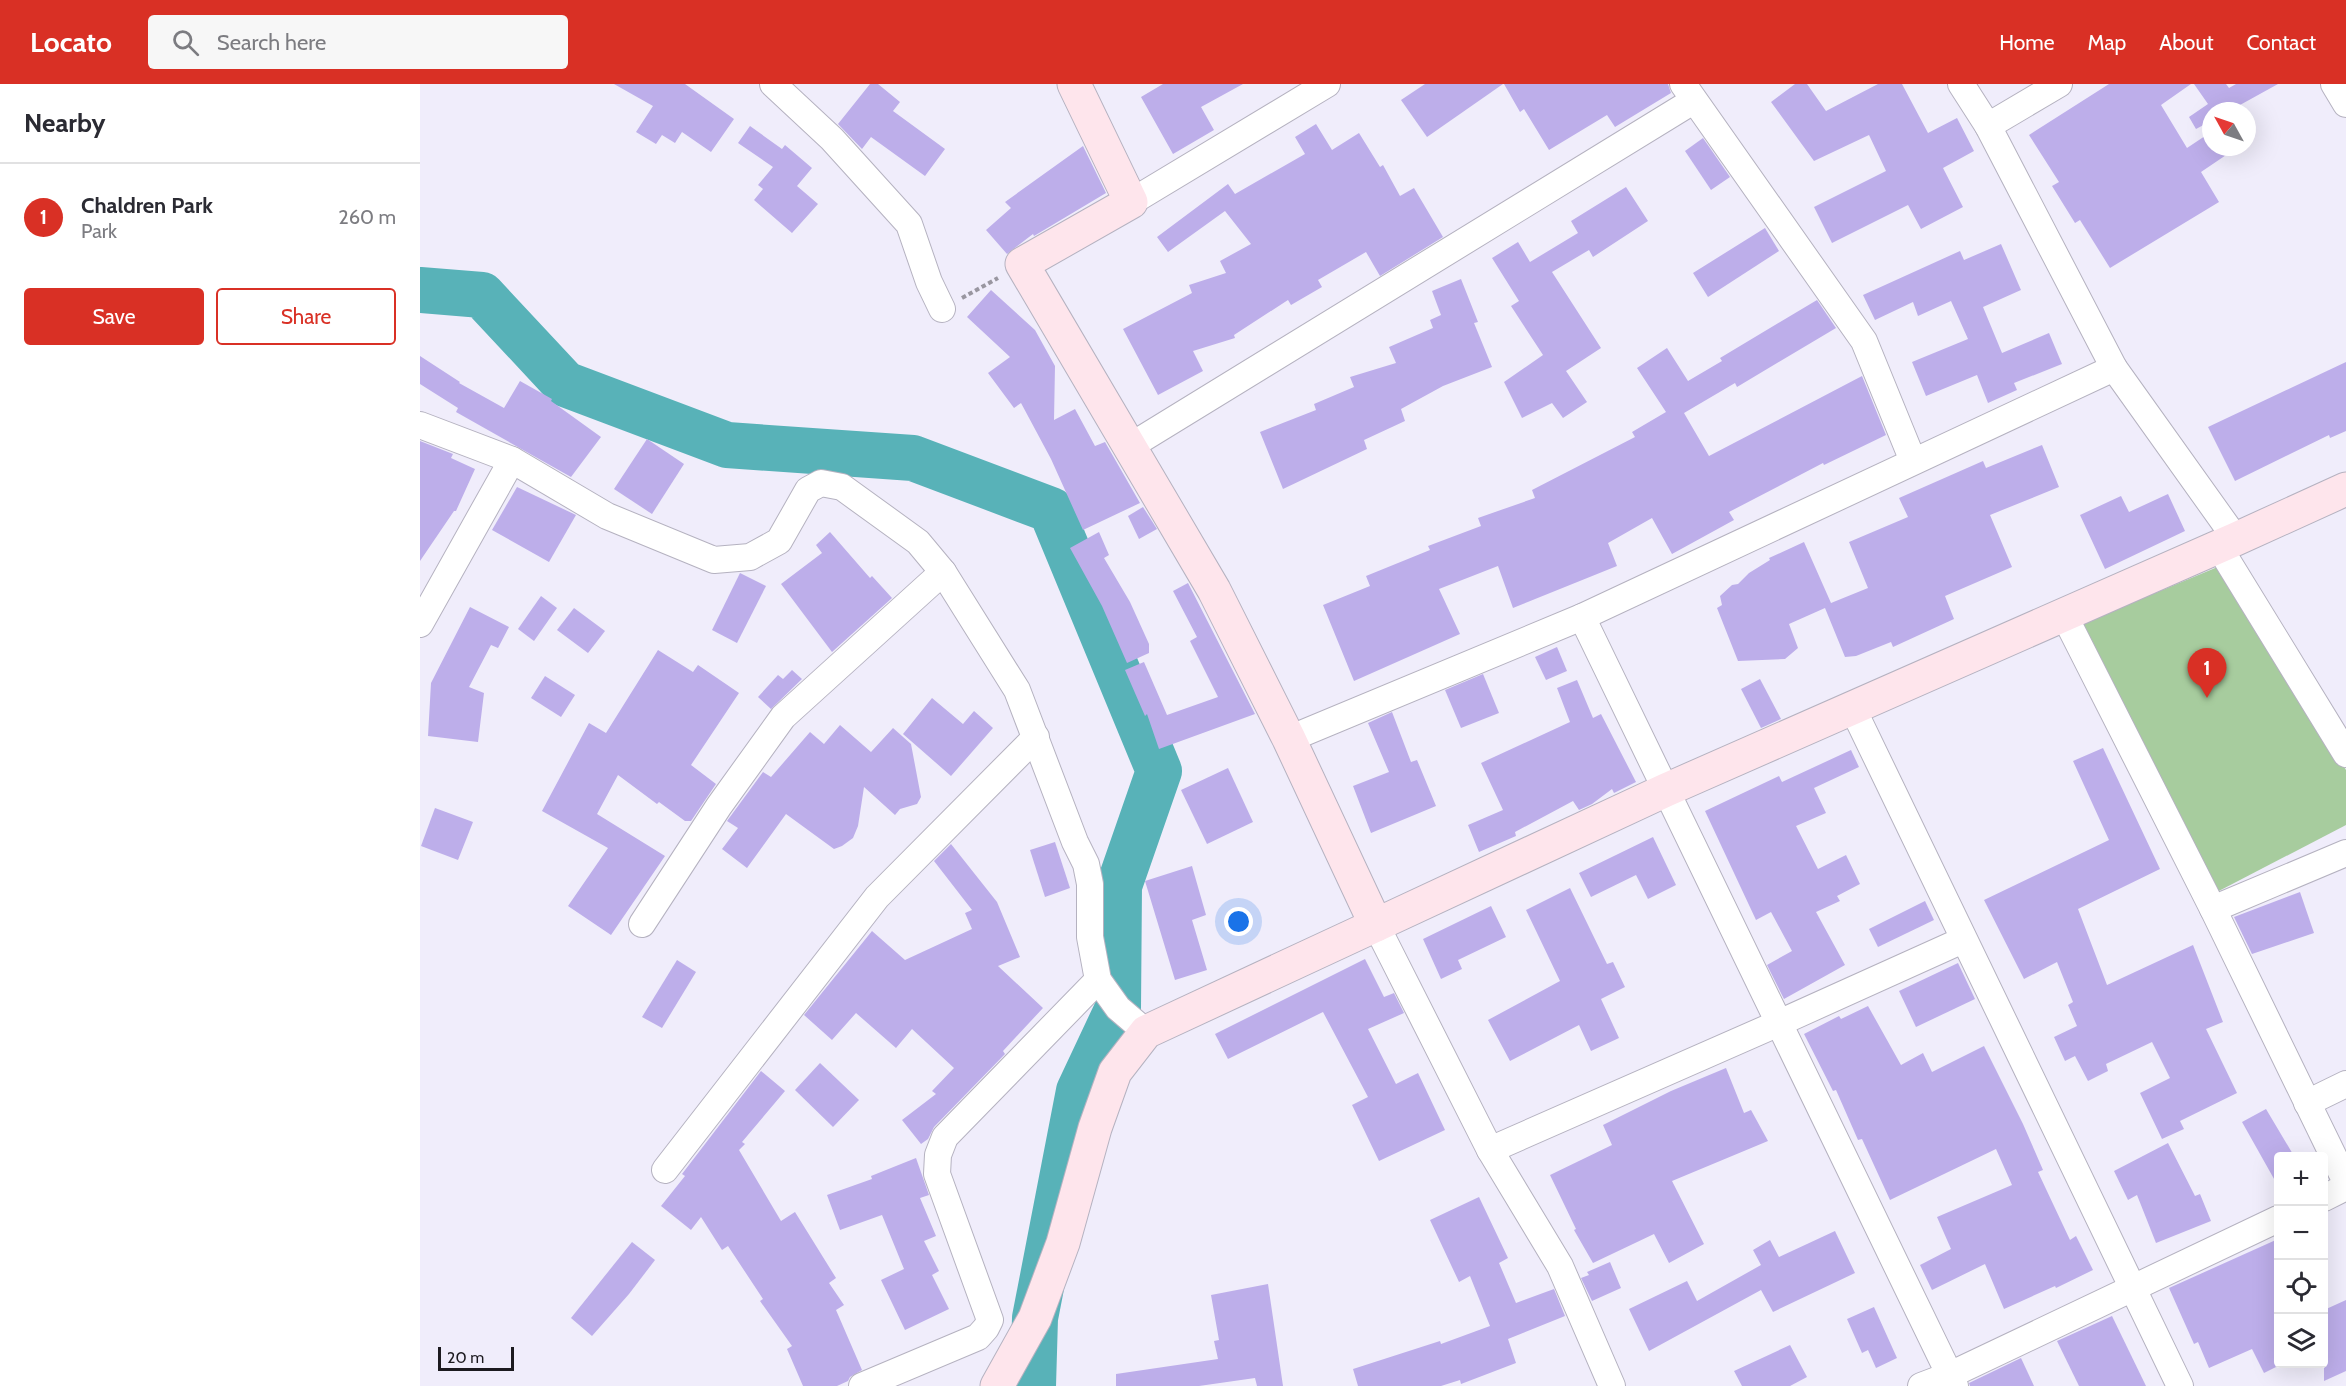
<!DOCTYPE html>
<html lang="en">
<head>
<meta charset="utf-8">
<style>
	:root { --surface:#fff; --page:#f7f7f7; --text:#2b2b33; --muted:#7c7c81; --line:#e1e1e2; --accent:#d93025 }
	body { margin:0; font-family:Cabin,sans-serif; background:var(--page); color:var(--text) }
	.controls { position:absolute; right:18px; bottom:18px; display:grid; overflow:hidden; border-radius:6px; box-shadow:0 6px 24px #0002 }
	.controls button { width:54px; height:54px; display:grid; place-items:center; padding:0; border:0; border-bottom:2px solid var(--line); background:var(--surface); color:var(--text); font:30px sans-serif }
	.compass { position:absolute; left:1782px; top:18px; width:54px; height:54px; border-radius:50%; background:var(--surface); box-shadow:0 6px 24px #0002; rotate:310deg }
	.scale { position:absolute; left:18px; bottom:15px; width:76px; box-sizing:border-box; padding-left:6px; border:3px solid #1c1a1f; border-top:0; font-size:16px; line-height:21px; white-space:nowrap; color:#1c1a1f; -webkit-text-stroke:4px #f0edfb; paint-order:stroke }
	.you { position:absolute; left:819px; top:838px; width:21px; height:21px; margin:-15px; border:4px solid #fff; border-radius:50%; background:#1a73e8; box-shadow:0 0 0 9px #1a73e833 }
	.badge { display:grid; place-items:center; width:39px; height:39px; border-radius:50%; background:var(--accent); color:#fff; font-size:20px; font-weight:700 }
	.pin { position:absolute; translate:-50% -50px; filter:drop-shadow(0 2px 3px #0008) }
	.pin::after { content:''; position:absolute; top:32px; width:21px; height:18px; background:inherit; clip-path:polygon(0 0,100% 0,50% 100%) }
	.list { margin:0; padding:0; list-style:none }
	h2 { display:flex; justify-content:space-between; align-items:center; height:78px; margin:0; padding:0 24px; font-size:26px }
	h2 small { font-size:20px; font-weight:400; color:var(--muted) }
	.list li { display:grid; grid-template-columns:39px 1fr auto; gap:18px; align-items:center; box-sizing:border-box; height:108px; padding:0 24px; border-top:2px solid var(--line) }
	.list b { display:block; font-size:22px; white-space:nowrap }
	.list p { margin:0; font-size:20px; white-space:nowrap; color:var(--muted) }
	.list em { font-size:20px; font-style:normal; color:var(--muted) }
	.actions { display:flex; gap:12px; padding:18px 24px }
	.actions a { flex:1; padding:14px 0; border:2px solid var(--accent); border-radius:6px; text-align:center; font-size:21px; color:var(--accent) }
	.actions .main { background:var(--accent); color:#fff }
	.icon { flex:none; width:33px; height:33px; fill:none; stroke:currentColor; stroke-width:2; stroke-linecap:round; stroke-linejoin:round }
	.map { position:relative; flex:none; width:1926px; height:1302px; overflow:hidden }
	header { display:flex; align-items:center; gap:36px; box-sizing:border-box; height:84px; padding:0 30px; background:var(--accent); color:#fff }
	header strong { font-size:28px }
	nav { display:flex; gap:33px; margin-inline-start:auto; font-size:21px }
	.search { width:420px; height:54px; background:var(--page); display:flex; align-items:center; gap:15px; box-sizing:border-box; padding:0 21px; border-radius:6px; color:var(--muted); font-size:22px }
	main { display:flex }
	aside { flex:1; background:var(--surface) }
	.map>svg:first-child { display:block }
</style>
</head>
<body>
<header>
<strong>Locato</strong>
<div class="search"><svg class="icon" aria-label="search" viewBox="0 0 24 24"><circle cx="10" cy="10" r="6"/><path d="M15 15l6 6"/></svg>Search here</div>
<nav><a>Home</a><a>Map</a><a>About</a><a>Contact</a></nav>
</header>
<main>
<aside>
<h2>Nearby<small></small></h2>
<ul class="list">
<li><span class="badge">1</span><div><b>Chaldren Park</b><p>Park</p></div><em>260 m</em></li>
</ul>
<div class="actions"><a class="main">Save</a><a>Share</a></div>
</aside>
<div class="map">
<svg width="1926" height="1302" viewBox="0 0 1926 1302">
	<rect width="100%" height="100%" fill="#f0edfb"/>
	<path fill="#a7cc9e" d="M1800,482L1926,686V741L1795,809L1656,542Z"/>
	<g fill="none" stroke-linecap="round" stroke-linejoin="round">
		<path stroke="#58b2b8" stroke-width="46" d="M0,206L62,211L145,300L307,361L493,374L631,426L739,687L699,802L698,924L659,1007L615,1234L613,1302"/>
	</g>
	<g fill="#bdaeea">
		<path d="M194,0H265L314,35L291,68L262,48L255,59L242,51L236,60L216,48L233,22Z"/>
		<path d="M450,0H458L480,18L473,27L525,65L505,92L451,53L442,65L418,40Z"/>
		<path d="M743,0H823L781,23L794,46L753,70L721,13Z"/>
		<path d="M1005,0H1083L1007,53L981,16Z"/>
		<path d="M1084,0H1248L1251,9L1195,43L1187,31L1129,66L1104,25L1100,28Z"/>
		<path d="M1375,0H1387L1406,27L1458,0H1482L1508,49L1537,34L1554,67L1523,84L1543,123L1501,145L1488,121L1412,159L1394,123L1466,87L1449,51L1394,77L1351,18Z"/>
		<path d="M1689,0H1771L1741,21L1767,64L1791,48V63H1818L1781,88L1799,118L1690,184L1660,136L1655,139L1632,102L1639,98L1609,51Z"/>
		<path d="M1774,0H1806L1809,4L1816,0H1858L1820,21L1824,27H1791V37L1776,45L1769,33L1788,20Z"/>
		<path d="M896,40L912,66L939,49L960,83L963,81L980,112L994,104L1023,153L960,192L946,168L898,196L902,203L871,221L868,216L814,251L815,254L773,267L783,287L738,311L703,245L772,209L769,201L806,189L800,177L831,160L805,127L748,168L737,153L808,100L815,110L885,70L875,53Z"/>
		<path d="M330,42L362,65L365,61L392,84L377,102L398,120L372,149L334,116L343,105L338,101L353,83L318,59Z"/>
		<path d="M1283,54L1310,93L1291,106L1265,67Z"/>
		<path d="M663,62L686,109L614,152L613,150L587,170L566,146L591,124L585,118Z"/>
		<path d="M1206,103L1228,137L1173,173L1169,166L1132,188L1181,264L1146,287L1167,318L1143,334L1132,319L1102,334L1084,298L1123,271L1091,222L1099,217L1072,174L1098,158L1110,178L1158,149L1151,137Z"/>
		<path d="M1345,144L1359,167L1288,213L1273,189Z"/>
		<path d="M1581,160L1601,206L1563,223L1582,269L1629,249L1642,280L1594,299L1597,306L1568,319L1557,291L1506,312L1492,278L1548,255L1531,217L1498,232L1493,218L1455,236L1443,211L1540,167L1544,176Z"/>
		<path d="M1041,195L1058,238L1054,239L1072,283L1023,302L981,325L985,337L944,356L947,365L863,405L840,348L896,326L894,320L934,303L930,293L976,279L969,263L1013,244L1010,236L1021,231L1012,207Z"/>
		<path d="M571,206L615,246L635,282L634,336L655,325L675,362L685,358L720,419L663,446L631,375L601,319L594,324L568,289L590,273L547,233Z"/>
		<path d="M1397,216L1416,244L1317,303L1315,299L1264,329L1289,372L1442,292L1466,351L1404,381L1403,379L1309,428L1314,436L1252,470L1232,434L1188,459L1197,482L1093,524L1078,482L1019,505L1040,550L934,597L903,521L950,502L946,492L1010,466L1008,462L1061,442L1058,434L1115,414L1112,406L1215,353L1212,348L1246,328L1217,284L1247,264L1268,297L1302,277L1300,274Z"/>
		<path d="M0,272L40,298L39,299L84,324L100,297L132,315L131,317L181,353L151,393L36,328L38,324L0,300Z"/>
		<path d="M1926,278V347L1910,354L1909,351L1815,397L1788,343Z"/>
		<path d="M227,355L264,380L232,430L194,405Z"/>
		<path d="M0,357L33,370L31,374L55,385L36,427H34L0,477Z"/>
		<path d="M1622,361L1639,403L1570,431L1592,483L1525,512L1534,535L1473,563L1471,558L1436,572L1425,573L1405,524L1369,540L1378,564L1365,575L1318,577L1297,524L1302,521L1300,512L1312,501L1318,500L1329,489L1350,476L1349,474L1384,458L1411,519L1448,504L1429,458L1488,433L1479,414L1563,377L1566,384Z"/>
		<path d="M97,403L156,431L129,478L72,446Z"/>
		<path d="M1748,410L1765,447L1685,485L1660,431L1701,412L1709,428Z"/>
		<path d="M723,423L737,445L719,455L708,432Z"/>
		<path d="M410,448L450,494L452,492L472,514L412,568L361,500L402,469L396,461Z"/>
		<path d="M679,448L689,471L684,474L710,518L729,560V569L707,579L682,522L650,464Z"/>
		<path d="M320,489L346,502L317,559L292,546Z"/>
		<path d="M768,499L835,630L739,665L727,630L725,632L705,586L724,578L747,631L798,613L770,557L777,553L753,507Z"/>
		<path d="M121,512L137,524L114,557L98,545Z"/>
		<path d="M50,523L89,543L78,564L71,561L49,603L64,609L58,658L8,652L11,599Z"/>
		<path d="M154,524L185,547L168,569L137,546Z"/>
		<path d="M1137,563L1147,587L1126,596L1115,573Z"/>
		<path d="M238,566L273,588L278,581L319,609L271,681L296,700L271,737H265L239,718L237,720L198,691L177,730L245,772L191,851L148,822L188,764L122,727L169,639L186,649Z"/>
		<path d="M372,586L382,595L351,625L338,613L358,591L363,595Z"/>
		<path d="M1063,590L1079,629L1041,644L1025,606Z"/>
		<path d="M125,592L155,611L141,633L111,614Z"/>
		<path d="M1340,595L1361,635L1341,644L1321,605Z"/>
		<path d="M1157,596L1173,634L1181,630L1216,698L1194,709L1192,705L1172,720L1159,726L1153,717L1095,748L1096,752L1059,768L1048,741L1083,726L1061,679L1150,638L1137,604Z"/>
		<path d="M512,614L543,640L554,627L573,644L531,692L483,650Z"/>
		<path d="M972,628L991,678L997,676L1016,722L951,749L933,702L969,688L948,639Z"/>
		<path d="M420,641L451,668L473,644L491,660L501,713L497,720L480,725L475,731L444,703L438,742L433,754L422,762L414,765L366,730L327,784L302,765L318,744L307,737L343,688L351,693L390,648L404,660Z"/>
		<path d="M1683,664L1740,785L1658,825L1687,901L1773,861L1803,938L1786,945L1817,1009L1760,1037L1764,1045L1742,1055L1720,1009L1750,994L1732,958L1686,980L1688,987L1668,997L1655,972L1645,977L1634,953L1657,942L1648,921L1653,918L1637,878L1604,895L1564,816L1689,756L1653,677Z"/>
		<path d="M1431,666L1439,683L1394,704L1406,729L1376,742L1398,785L1426,771L1440,800L1417,812L1420,817L1396,828L1425,881L1364,915L1347,881L1372,867L1351,828L1336,836L1285,727L1359,692L1362,698Z"/>
		<path d="M808,684L833,738L787,760L761,706Z"/>
		<path d="M15,724L53,738L38,776L1,762Z"/>
		<path d="M1233,753L1256,801L1228,815L1216,791L1171,813L1159,789Z"/>
		<path d="M635,758L650,804L625,813L610,766Z"/>
		<path d="M531,760L577,818L600,873L578,882L623,924L583,967L585,970L514,1043L508,1055L501,1060L482,1036L516,1010L512,1007L534,984L492,945L476,964L436,929L412,956L384,931L452,847L485,876L552,845L545,829L552,826L514,777Z"/>
		<path d="M772,782L786,831L772,836L787,886L755,896L725,797Z"/>
		<path d="M1150,804L1187,880L1193,878L1205,903L1181,915L1199,954L1171,967L1159,941L1090,977L1068,936L1140,897L1106,826Z"/>
		<path d="M1880,808L1894,849L1832,870L1814,833Z"/>
		<path d="M1505,817L1514,836L1458,863L1449,845Z"/>
		<path d="M1071,822L1086,853L1038,876L1042,885L1021,895L1003,855Z"/>
		<path d="M945,875L964,913L974,909L984,929L948,945L976,1000L998,989L1025,1046L959,1077L932,1021L948,1013L903,928L808,975L795,950Z"/>
		<path d="M257,876L276,888L242,944L222,933Z"/>
		<path d="M1538,879L1555,915L1496,943L1479,907Z"/>
		<path d="M1448,922L1481,981L1503,969L1512,988L1564,962L1603,1040L1623,1086L1618,1088L1650,1156L1656,1152L1673,1186L1636,1204L1635,1202L1584,1225L1565,1180L1512,1206L1500,1181L1531,1165L1517,1133L1592,1101L1576,1065L1470,1116L1442,1055L1438,1056L1416,1006L1413,1007L1384,950L1419,932L1421,935Z"/>
		<path d="M400,979L439,1016L413,1043L375,1006Z"/>
		<path d="M1306,984L1324,1029L1331,1026L1348,1057L1252,1097L1284,1160L1249,1179L1234,1150L1173,1179L1154,1146L1156,1145L1130,1091L1192,1061L1183,1041L1251,1007Z"/>
		<path d="M341,987L365,1007L322,1058L325,1060L319,1066L361,1137L375,1128L416,1194L409,1199L424,1221L416,1226L442,1286L430,1293L428,1297L417,1302H383L367,1265L372,1262L340,1217L343,1215L308,1162L302,1166L281,1133L271,1146L241,1122L265,1092L262,1090Z"/>
		<path d="M1846,1025L1874,1072H1858V1102L1822,1038Z"/>
		<path d="M1748,1059L1775,1112L1780,1110L1791,1137L1736,1159L1717,1111L1708,1116L1694,1087Z"/>
		<path d="M496,1074L509,1111L500,1114L516,1152L504,1157L519,1187L512,1191L529,1225L485,1246L461,1196L484,1185L462,1131L420,1146L407,1111L452,1095L451,1092Z"/>
		<path d="M1059,1113L1088,1174L1079,1179L1096,1219L1134,1205L1145,1232L1088,1255L1096,1279L1041,1300L1040,1296L1021,1302H938L933,1285L1020,1257L1021,1260L1070,1242L1050,1192L1039,1198L1010,1136Z"/>
		<path d="M1415,1147L1435,1189L1353,1228L1341,1206L1229,1267L1209,1225L1267,1197L1277,1217L1341,1181L1333,1166L1350,1156L1359,1173Z"/>
		<path d="M1858,1155V1282L1844,1289L1832,1265L1789,1284L1778,1258L1774,1260L1749,1204Z"/>
		<path d="M212,1158L235,1176L209,1210L172,1252L151,1234Z"/>
		<path d="M1190,1178L1201,1204L1172,1217L1161,1194L1169,1191L1167,1188Z"/>
		<path d="M848,1200L863,1302H837L835,1294L779,1302H696V1290L798,1275L794,1257L799,1256L791,1211Z"/>
		<path d="M1926,1216V1287L1904,1297V1226Z"/>
		<path d="M1454,1223L1477,1274L1456,1284L1448,1266L1442,1269L1427,1235Z"/>
		<path d="M1692,1232L1726,1302H1659L1637,1257Z"/>
		<path d="M1370,1261L1387,1293L1370,1302H1322L1314,1287Z"/>
		<path d="M1601,1274L1614,1302H1550L1549,1299Z"/>
	</g>
	<g fill="none" stroke-linecap="round" stroke-linejoin="round">
		<defs>
			<g id="street">
				<path d="M353,0L412,55L489,140L509,198L522,225"/>
				<path d="M1263,0L1444,257L1493,377"/>
				<path d="M1541,0L1568,42L1694,284L1816,455"/>
				<path d="M1914,0L1926,20"/>
				<path d="M1568,42L1639,0"/>
				<path d="M711,118L907,0"/>
				<path d="M0,341L92,376L187,432L294,476L330,473L359,457L388,406L401,399L422,403L498,458L523,488L597,606L655,758L666,780L670,800V853L678,896L698,924L726,948"/>
				<path d="M709,363L1273,17"/>
				<path d="M1799,463L1926,670"/>
				<path d="M1644,531L1793,825L1926,1098"/>
				<path d="M1162,533L1535,1302"/>
				<path d="M0,540L92,376"/>
				<path d="M1433,625L1760,1302"/>
				<path d="M869,655L1162,533L1694,284"/>
				<path d="M1793,825L1926,769"/>
				<path d="M222,840L299,722L363,633L523,488"/>
				<path d="M956,841L1070,1066L1140,1182L1192,1302"/>
				<path d="M1887,1019L1926,1000"/>
				<path d="M1070,1066L1359,939L1543,856"/>
				<path d="M245,1086L457,813L616,653"/>
				<path d="M1904,1114L1926,1103"/>
				<path d="M442,1302L558,1253L566,1244L570,1236L517,1090L518,1071L525,1053L678,896"/>
				<path d="M1501,1302L1530,1291L1858,1135"/>
			</g>
			<g id="secondary">
				<path d="M956,841L1246,706L1816,455L1926,405"/>
				<path d="M577,1302L615,1234L643,1159L675,1044L695,988L726,948L956,841L869,655L794,506L602,180L711,118L654,0"/>
			</g>
		</defs>
		<use href="#street" stroke="#b5b2c0" stroke-width="28"/>
		<use href="#secondary" stroke="#b5b2c0" stroke-width="35"/>
		<path stroke="#9996a0" stroke-width="4" stroke-dasharray="4.5 3" stroke-linecap="butt" d="M542,214L578,194"/>
		<use href="#street" stroke="#fff" stroke-width="26"/>
		<use href="#secondary" stroke="#fee5ec" stroke-width="33"/>
	</g>
</svg>
<div class="controls">
<button>+</button>
<button>−</button>
<button><svg class="icon" aria-label="locate" viewBox="0 0 24 24"><circle cx="12" cy="12" r="6"/><path d="M12 2v4M12 18v4M2 12h4M18 12h4"/></svg></button>
<button><svg class="icon" aria-label="layers" viewBox="0 0 24 24"><path d="M12 4l9 5-9 5-9-5zM3 14l9 5 9-5"/></svg></button>
</div>
<svg class="compass" viewBox="-18 -18 36 36"><path d="M0-13l5 13h-10z" fill="#e53935"/><path d="M0 13l5-13h-10z" fill="#7c7c81"/></svg>
<div class="scale">20 m</div>
<div class="you"></div>
<div class="pin badge" style="left:1787px;top:614px">1</div>
</div>
</main>
</body>
</html>
